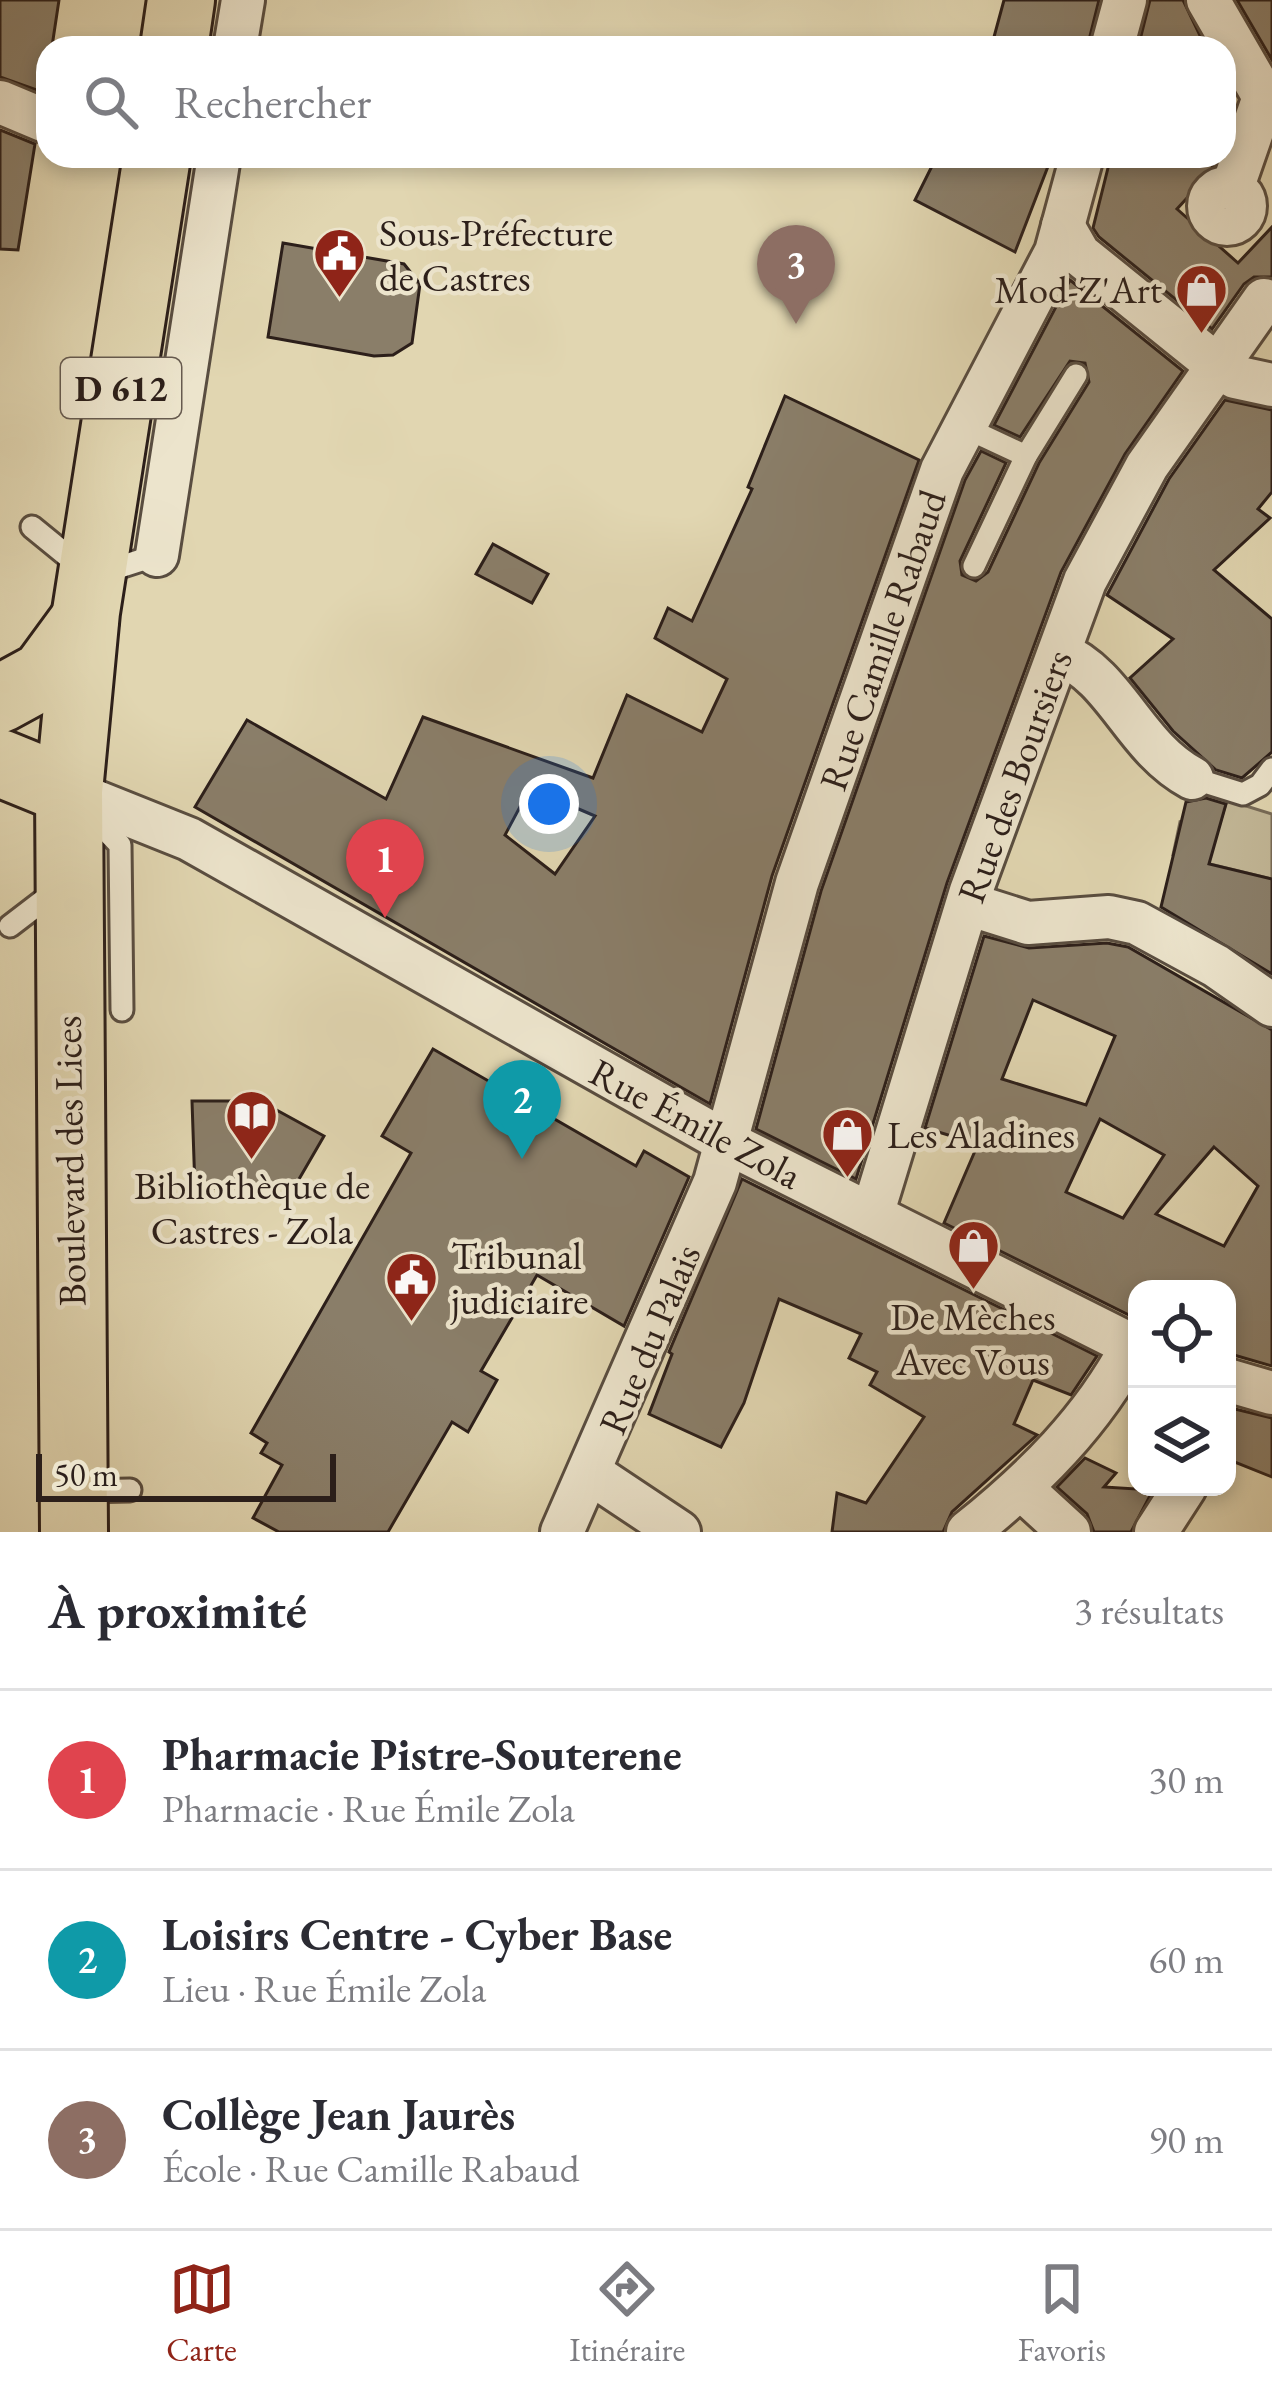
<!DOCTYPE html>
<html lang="fr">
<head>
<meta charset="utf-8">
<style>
	:root { --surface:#fff; --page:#f7f7f7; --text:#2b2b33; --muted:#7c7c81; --line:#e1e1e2; --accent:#8f2418 }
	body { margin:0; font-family:"EB Garamond",serif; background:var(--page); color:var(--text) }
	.controls { position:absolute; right:36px; bottom:36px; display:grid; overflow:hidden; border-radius:24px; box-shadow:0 6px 18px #0003 }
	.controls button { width:108px; height:108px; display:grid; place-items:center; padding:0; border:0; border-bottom:3px solid var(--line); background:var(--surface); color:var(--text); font:60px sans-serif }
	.scale { position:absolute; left:36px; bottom:30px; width:300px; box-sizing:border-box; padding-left:12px; border:6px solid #2c1f1a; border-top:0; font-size:33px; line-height:42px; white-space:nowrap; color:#2c1f1a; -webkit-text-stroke:9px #ece4cc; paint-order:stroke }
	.you { position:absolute; left:549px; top:804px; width:42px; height:42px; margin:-30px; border:9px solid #fff; border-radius:50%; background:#1a73e8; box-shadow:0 0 0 18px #1a73e833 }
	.badge { display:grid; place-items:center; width:78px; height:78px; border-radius:50%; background:var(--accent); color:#fff; font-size:39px; font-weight:700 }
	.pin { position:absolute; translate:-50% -99px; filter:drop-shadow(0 3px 6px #0008) }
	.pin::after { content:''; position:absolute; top:63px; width:42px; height:36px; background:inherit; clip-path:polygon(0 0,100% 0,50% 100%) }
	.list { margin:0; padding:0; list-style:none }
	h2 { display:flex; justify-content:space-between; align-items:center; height:156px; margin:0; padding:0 48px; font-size:51px }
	h2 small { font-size:39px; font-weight:400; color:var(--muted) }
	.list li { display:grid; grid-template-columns:78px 1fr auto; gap:36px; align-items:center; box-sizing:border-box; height:180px; padding:0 48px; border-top:3px solid var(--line) }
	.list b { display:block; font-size:45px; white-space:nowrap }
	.list p { margin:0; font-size:39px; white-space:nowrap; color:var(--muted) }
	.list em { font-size:39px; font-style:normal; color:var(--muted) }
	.icon { flex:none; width:66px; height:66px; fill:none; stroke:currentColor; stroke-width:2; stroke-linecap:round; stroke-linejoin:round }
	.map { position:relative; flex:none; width:1272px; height:1532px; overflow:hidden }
	.search { position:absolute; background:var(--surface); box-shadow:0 6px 18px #0003; left:36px; right:36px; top:36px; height:132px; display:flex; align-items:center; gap:30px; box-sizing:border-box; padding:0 42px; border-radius:36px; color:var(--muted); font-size:45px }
	.sheet { height:696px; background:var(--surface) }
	nav { display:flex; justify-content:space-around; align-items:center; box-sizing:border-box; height:168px; border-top:3px solid var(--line); background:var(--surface); font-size:33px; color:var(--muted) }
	nav a { display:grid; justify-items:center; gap:6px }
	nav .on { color:var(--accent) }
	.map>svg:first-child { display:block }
</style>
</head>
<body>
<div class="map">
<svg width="1272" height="1532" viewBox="0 0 1272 1532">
	<rect width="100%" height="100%" fill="#e1d6b1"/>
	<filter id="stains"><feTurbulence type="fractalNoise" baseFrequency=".00167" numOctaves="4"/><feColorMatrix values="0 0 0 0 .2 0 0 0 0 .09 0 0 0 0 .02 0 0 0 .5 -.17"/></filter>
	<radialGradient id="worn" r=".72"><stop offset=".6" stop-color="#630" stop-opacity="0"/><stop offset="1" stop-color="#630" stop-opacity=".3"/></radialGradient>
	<path fill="#c2b797" stroke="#776b58" stroke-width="3" d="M1227,800L1272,814V879L1173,855L1180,822L1217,833Z"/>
	<g fill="#8a7e69" stroke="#2c1f1a" stroke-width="3" fill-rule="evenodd">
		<path d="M0,0H59L45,93L0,77Z"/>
		<path d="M1004,0H1099L1087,48H991Z"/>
		<path d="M1150,0H1183L1206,48H1138Z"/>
		<path d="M1237,0H1272V60Z"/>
		<path d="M0,130L35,144L18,250L0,249Z"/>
		<path d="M937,156H1052L1015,252L915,200Z"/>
		<path d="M1111,156H1216L1211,172L1177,209L1238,263L1272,227V277H1254L1244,284L1212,329L1099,237L1093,228Z"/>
		<path d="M283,243L404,264L420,284L412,343L393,355L374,356L268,337Z"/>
		<path d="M1070,280L1183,371L1125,454L1061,572L947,883L856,1179L756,1129L821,891L965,480L981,451L1006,463L960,561L962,575L976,581L988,572L1039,463L1089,382L1085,363L1070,361L1020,437L994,425Z"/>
		<path d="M785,396L919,460L772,876L710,1104L195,807L247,720L386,799L423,717L593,778L627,695L702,732L727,679L655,638L668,608L692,621L752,489L748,487ZM530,788L595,816L555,874L505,835Z"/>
		<path d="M1225,400L1272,410V492L1258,509L1270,518L1214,570L1272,619V752L1242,778L1216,770L1173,731L1130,678L1173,639L1107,595L1169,479Z"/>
		<path d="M493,544L548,574L532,603L476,574Z"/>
		<path d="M1206,798L1226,804L1209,864L1272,879V974L1161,907L1186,802Z"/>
		<path d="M984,936L1029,948L1107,943L1128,947L1272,1030V1366L1227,1353V1289H1137V1319L944,1223L978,1144L925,1128ZM1033,1000L1115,1036L1086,1105L1002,1079ZM1100,1119L1164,1155L1123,1218L1066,1192ZM1214,1147L1258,1186L1224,1246L1156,1214Z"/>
		<path d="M433,1049L636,1166L644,1151L689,1177L624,1326L537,1275L481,1371L497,1380L468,1432L452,1422L388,1532H279L253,1518L282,1465L261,1453L267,1443L251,1433L411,1153L382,1136Z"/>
		<path d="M192,1101H260L324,1136L295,1186L195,1189Z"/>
		<path d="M742,1179L1097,1356L1071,1395L1033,1380L1014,1424L1037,1435L952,1512L943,1532H832L837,1493L866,1503L924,1417L870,1385L877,1372L849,1358L861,1334L779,1299L744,1403L721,1447L649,1414L672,1354L669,1352Z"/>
		<path d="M1235,1409L1272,1418V1477L1227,1459V1429Z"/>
		<path d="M1085,1458L1116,1473L1104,1487L1153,1490L1131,1532H1094L1087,1514L1057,1487Z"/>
	</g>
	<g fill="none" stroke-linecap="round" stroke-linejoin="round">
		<defs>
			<g id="lane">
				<path d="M964,427L1026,456"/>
				<path d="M32,527L92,576L157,555"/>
				<path d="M974,566L1026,456L1076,375"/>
				<path d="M1192,778L1243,794L1260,785L1272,769"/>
				<path d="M85,808L120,845L122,1010"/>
				<path d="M10,926L57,890"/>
				<path d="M80,1491L130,1490"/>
			</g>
			<g id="street">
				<path d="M1208,0L1264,97L1232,189"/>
				<path d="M235,48L243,0"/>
				<path d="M1112,48L1125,0"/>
				<path d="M0,102L48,122"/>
				<circle cx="1227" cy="206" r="18"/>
				<path d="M1063,226L1079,254L1219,367L1235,377L1272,385"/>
				<path d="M157,555L219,156"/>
				<path d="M1059,653C1117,677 1134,747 1192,778"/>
				<path d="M69,791L189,839L728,1143L1137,1348"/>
				<path d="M968,904L1028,923L1109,917L1137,923L1216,966L1272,1005"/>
				<path d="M872,1215L971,891L1085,581L1147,466L1264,300"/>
				<path d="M1227,1380L1272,1393"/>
				<path d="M592,1474L679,1532"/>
				<path d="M1022,1489L1069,1532"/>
				<path d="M562,1532L715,1182L797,883L942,470L1056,252L1082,156"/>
				<path d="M968,1532C1033,1480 1093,1421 1132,1346"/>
				<path d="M1156,1532L1185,1487"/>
			</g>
			<g id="primary">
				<path d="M174,48L181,0"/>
				<path d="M0,699L44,675L85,619"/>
				<path d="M0,763L69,791"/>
				<path d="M74,1532L69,791L86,612L157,156"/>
			</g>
		</defs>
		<use href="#lane" stroke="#594d40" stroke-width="27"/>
		<use href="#street" stroke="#594d40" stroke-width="48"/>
		<use href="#primary" stroke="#2c1f1a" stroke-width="72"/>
		<use href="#lane" stroke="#ece4cc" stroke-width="21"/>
		<use href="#street" stroke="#ece4cc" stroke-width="42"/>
		<use href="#primary" stroke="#e1d6b1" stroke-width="66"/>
	</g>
	<defs>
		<symbol id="civic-pin" viewBox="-11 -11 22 30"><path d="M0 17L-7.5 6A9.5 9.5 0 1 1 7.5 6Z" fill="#8f2418" stroke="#ece4cc"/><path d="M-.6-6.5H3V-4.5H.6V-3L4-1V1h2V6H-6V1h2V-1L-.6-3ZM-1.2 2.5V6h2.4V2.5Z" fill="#fff"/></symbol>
		<symbol id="shop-pin" viewBox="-11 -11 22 30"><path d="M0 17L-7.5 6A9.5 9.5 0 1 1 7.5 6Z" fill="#8f2418" stroke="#ece4cc"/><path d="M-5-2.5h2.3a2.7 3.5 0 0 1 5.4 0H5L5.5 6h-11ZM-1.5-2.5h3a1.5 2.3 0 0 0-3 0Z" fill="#fff"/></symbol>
		<symbol id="library-pin" viewBox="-11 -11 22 30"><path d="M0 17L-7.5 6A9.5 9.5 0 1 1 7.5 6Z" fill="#8f2418" stroke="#ece4cc"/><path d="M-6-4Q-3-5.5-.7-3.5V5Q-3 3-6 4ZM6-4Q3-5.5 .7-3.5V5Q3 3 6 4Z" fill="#fff"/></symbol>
	</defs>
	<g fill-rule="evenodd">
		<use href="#civic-pin" x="310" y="224" width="59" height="81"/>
		<use href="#shop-pin" x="1172" y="260" width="59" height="81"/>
		<use href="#library-pin" x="222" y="1086" width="59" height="81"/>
		<use href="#shop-pin" x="818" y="1104" width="59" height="81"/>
		<use href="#shop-pin" x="944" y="1216" width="59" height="81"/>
		<use href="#civic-pin" x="382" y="1248" width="59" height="81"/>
	</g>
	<g text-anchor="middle" stroke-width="9" stroke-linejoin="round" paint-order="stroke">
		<rect fill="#ece4cc" stroke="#665a4f" stroke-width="3" x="61" y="358" width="120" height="60" rx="9"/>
		<g font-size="36" font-weight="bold" fill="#2c1f1a">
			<text x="121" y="401">D 612</text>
		</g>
		<g font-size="39" fill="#2c1f1a" stroke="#ece4cc" text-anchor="start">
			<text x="379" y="246">Sous-Préfecture<tspan x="379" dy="45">de Castres</tspan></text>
			<text x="1162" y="303" text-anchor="end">Mod-Z'Art</text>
			<text x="887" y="1148">Les Aladines</text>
			<text x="252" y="1199" text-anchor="middle">Bibliothèque de<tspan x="252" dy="45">Castres - Zola</tspan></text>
			<text x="451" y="1269">Tribunal<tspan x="451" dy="45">judiciaire</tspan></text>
			<text x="973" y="1330" text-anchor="middle">De Mèches<tspan x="973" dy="45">Avec Vous</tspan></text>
		</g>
		<g font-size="39" fill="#2c1f1a" stroke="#ece4cc">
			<text transform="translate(882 640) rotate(-71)" y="14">Rue Camille Rabaud</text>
			<text transform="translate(1014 776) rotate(-70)" y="14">Rue des Boursiers</text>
			<text transform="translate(696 1123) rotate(28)" y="14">Rue Émile Zola</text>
			<text transform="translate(69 1161) rotate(-91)" y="14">Boulevard des Lices</text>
			<text transform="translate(649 1339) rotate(-67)" y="14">Rue du Palais</text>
		</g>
	</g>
	<rect width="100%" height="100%" filter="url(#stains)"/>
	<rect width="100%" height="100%" fill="url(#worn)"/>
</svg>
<div class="controls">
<button><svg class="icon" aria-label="locate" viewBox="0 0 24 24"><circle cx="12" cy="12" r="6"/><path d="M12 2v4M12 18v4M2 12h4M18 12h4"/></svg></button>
<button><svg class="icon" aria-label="layers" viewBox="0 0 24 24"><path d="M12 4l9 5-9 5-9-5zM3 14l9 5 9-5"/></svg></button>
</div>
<div class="scale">50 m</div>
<div class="you"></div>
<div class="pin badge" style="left:385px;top:918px;background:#e0444e">1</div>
<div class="pin badge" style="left:522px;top:1159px;background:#0f9aa8">2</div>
<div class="pin badge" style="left:796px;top:324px;background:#8d6e63">3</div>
<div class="search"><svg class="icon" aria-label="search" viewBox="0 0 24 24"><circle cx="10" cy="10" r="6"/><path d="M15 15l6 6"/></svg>Rechercher</div>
</div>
<section class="sheet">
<h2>À proximité<small>3 résultats</small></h2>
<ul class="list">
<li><span class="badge" style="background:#e0444e">1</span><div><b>Pharmacie Pistre-Souterene</b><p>Pharmacie · Rue Émile Zola</p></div><em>30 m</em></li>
<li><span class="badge" style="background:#0f9aa8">2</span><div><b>Loisirs Centre - Cyber Base</b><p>Lieu · Rue Émile Zola</p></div><em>60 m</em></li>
<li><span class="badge" style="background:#8d6e63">3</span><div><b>Collège Jean Jaurès</b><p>École · Rue Camille Rabaud</p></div><em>90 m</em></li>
</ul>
</section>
<nav>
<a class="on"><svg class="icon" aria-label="map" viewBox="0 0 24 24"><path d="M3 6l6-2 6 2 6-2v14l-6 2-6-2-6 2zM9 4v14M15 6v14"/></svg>Carte</a>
<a><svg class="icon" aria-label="directions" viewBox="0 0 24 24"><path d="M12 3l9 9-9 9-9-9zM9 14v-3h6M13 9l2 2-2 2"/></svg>Itinéraire</a>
<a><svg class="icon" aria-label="saved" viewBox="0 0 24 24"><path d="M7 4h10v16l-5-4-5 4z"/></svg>Favoris</a>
</nav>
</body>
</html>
